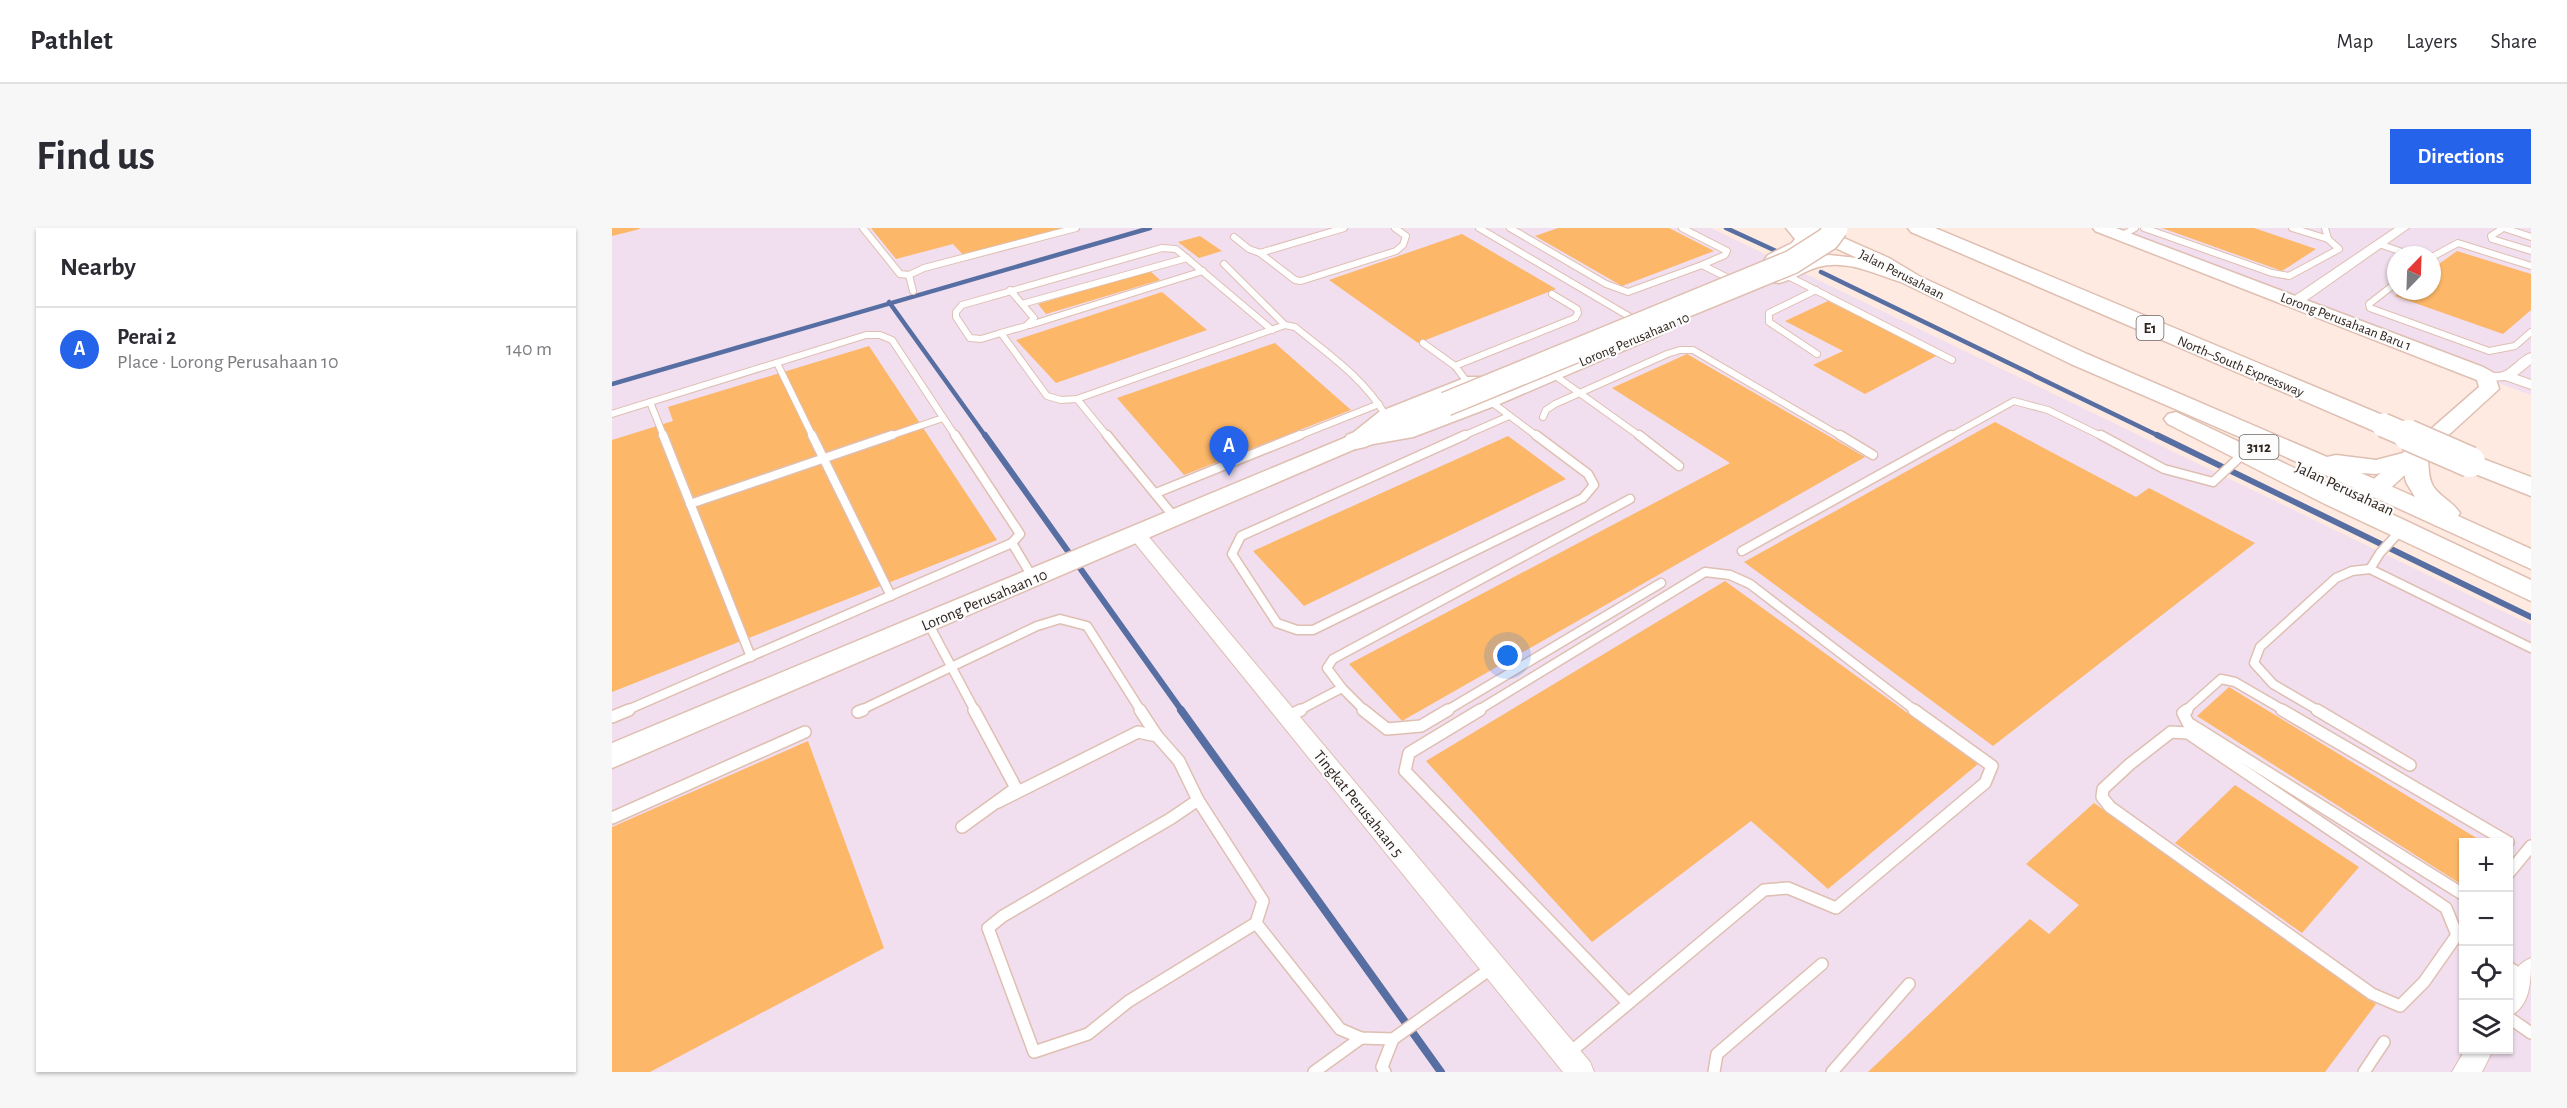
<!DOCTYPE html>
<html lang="en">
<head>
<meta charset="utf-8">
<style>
	:root { --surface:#fff; --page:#f7f7f7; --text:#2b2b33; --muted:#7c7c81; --line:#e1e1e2; --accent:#2563eb }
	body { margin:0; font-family:"Alegreya Sans",sans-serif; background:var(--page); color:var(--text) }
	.controls { position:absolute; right:18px; bottom:18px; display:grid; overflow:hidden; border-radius:0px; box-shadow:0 2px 4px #0004 }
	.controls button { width:54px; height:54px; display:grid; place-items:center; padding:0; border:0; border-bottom:2px solid var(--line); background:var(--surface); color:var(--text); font:30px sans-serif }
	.compass { position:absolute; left:1775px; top:18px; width:54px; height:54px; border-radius:50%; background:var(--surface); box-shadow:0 2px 4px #0004; rotate:23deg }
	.you { position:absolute; left:896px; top:428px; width:21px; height:21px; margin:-15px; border:4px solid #fff; border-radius:50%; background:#1a73e8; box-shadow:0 0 0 9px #1a73e833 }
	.badge { display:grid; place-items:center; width:39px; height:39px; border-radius:50%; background:var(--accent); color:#fff; font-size:20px; font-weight:700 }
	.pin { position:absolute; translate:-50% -50px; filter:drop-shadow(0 2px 3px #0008) }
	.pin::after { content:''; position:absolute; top:32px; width:21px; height:18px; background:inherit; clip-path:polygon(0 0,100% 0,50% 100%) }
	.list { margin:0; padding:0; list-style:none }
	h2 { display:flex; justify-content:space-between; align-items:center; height:78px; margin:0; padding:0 24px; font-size:26px }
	h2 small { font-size:20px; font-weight:400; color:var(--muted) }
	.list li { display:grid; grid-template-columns:39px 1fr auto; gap:18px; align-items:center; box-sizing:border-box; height:84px; padding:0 24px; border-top:2px solid var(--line) }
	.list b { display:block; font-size:22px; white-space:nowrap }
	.list p { margin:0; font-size:20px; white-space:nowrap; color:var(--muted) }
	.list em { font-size:20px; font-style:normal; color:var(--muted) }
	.icon { flex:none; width:33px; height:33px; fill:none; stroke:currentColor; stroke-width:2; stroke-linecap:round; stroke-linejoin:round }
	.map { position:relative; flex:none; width:1919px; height:844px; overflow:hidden; border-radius:0px }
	header { display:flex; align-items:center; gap:36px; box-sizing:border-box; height:84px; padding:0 30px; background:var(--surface); border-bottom:2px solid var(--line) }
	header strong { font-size:28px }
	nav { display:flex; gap:33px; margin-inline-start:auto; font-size:21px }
	.intro { display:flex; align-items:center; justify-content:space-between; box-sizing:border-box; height:144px; padding:0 36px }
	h1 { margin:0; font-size:42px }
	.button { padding:15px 27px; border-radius:0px; background:var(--accent); color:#fff; font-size:21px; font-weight:700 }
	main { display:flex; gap:36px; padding:0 36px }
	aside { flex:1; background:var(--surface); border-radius:0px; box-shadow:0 2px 4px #0004 }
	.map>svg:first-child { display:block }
</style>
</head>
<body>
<header>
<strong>Pathlet</strong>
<nav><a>Map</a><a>Layers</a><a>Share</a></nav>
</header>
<div class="intro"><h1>Find us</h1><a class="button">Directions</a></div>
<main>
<aside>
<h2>Nearby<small></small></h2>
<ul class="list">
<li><span class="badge">A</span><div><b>Perai 2</b><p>Place · Lorong Perusahaan 10</p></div><em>140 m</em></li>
</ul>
</aside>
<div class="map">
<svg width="1919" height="844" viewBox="0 0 1919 844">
	<rect width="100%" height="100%" fill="#feeae1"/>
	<g fill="#f1deee" fill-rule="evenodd">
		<path d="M0,0H1099L1919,397V844H0ZM1852,614H1896V822H1852Z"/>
		<path d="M1478,0H1919V167L1876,151ZM1784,27H1820V63H1784Z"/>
	</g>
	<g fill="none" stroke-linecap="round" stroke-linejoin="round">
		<g stroke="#576ea3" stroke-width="4.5">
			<path d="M1114,0L1164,23"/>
			<path d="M1209,44L1549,209"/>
			<path d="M277,74L374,209"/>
			<path d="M0,156L538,0"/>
		</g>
		<g stroke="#576ea3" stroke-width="6">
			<path d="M373,207L570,483"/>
			<path d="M1545,207L1919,389"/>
		</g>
		<path stroke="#576ea3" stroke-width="8" d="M569,482L829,844"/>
	</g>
	<g fill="#fcb769">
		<path d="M0,0H27L28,1L0,8Z"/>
		<path d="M259,0H457L354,30L341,16L284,31Z"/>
		<path d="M946,0H1057L1102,23L1010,58L923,8Z"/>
		<path d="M1550,0H1642L1704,21L1670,43Z"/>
		<path d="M850,6L944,61L806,115L717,52Z"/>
		<path d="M588,8L610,23L587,30L566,14Z"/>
		<path d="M1845,23L1919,46V82L1891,106L1783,68L1790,63H1820V41Z"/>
		<path d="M538,43L548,52L434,86L426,76Z"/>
		<path d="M550,64L595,102L444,155L404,112Z"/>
		<path d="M1216,73L1326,127L1253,166L1201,137L1231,123L1173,93Z"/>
		<path d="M663,115L739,182L572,247L505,170Z"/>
		<path d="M257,118L385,312L0,464V212L61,193L56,179Z"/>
		<path d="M1075,126L1253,229L790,493L737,436L1118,235L1000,160Z"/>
		<path d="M1383,194L1524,269L1537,260L1643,315L1381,518L1132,334Z"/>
		<path d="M896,208L954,251L692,378L641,323Z"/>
		<path d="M1113,353L1366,536L1216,661L1139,593L980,714L814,533Z"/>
		<path d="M1617,459L1871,614H1852V658L1585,488Z"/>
		<path d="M196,513L272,720L38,844H0V599Z"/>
		<path d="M1623,557L1747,639L1690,705L1563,615Z"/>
		<path d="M1482,575L1764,776L1713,844H1256L1418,691L1437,706L1467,677L1414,636Z"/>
	</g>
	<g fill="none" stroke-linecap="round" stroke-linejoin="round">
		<defs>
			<g id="lane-far2">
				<path d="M251,0L288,46L297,47"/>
				<path d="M867,0L1018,89"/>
				<path d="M898,0L994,56L1016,64L1090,37"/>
				<path d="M1070,0L1115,23L1113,27L1090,37L1116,50"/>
				<path d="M1532,0L1660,45L1677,48L1727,21L1716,11L1713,0"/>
				<path d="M1680,0L1716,11"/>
				<path d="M1891,0L1879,8L1880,11L1919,23"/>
				<path d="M1892,0L1919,9"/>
				<path d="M1509,8L1523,0"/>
				<path d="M622,9L637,21L648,25L732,0"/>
				<path d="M1767,16L1799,27"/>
				<path d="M648,25L683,52L689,53L784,23L791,17L794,8L783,0"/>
				<path d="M1820,29L1846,15L1919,38"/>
				<path d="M612,36L673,97"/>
				<path d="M1174,47L1340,132"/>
				<path d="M1784,55L1757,76L1758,80L1877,123L1903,118L1919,104"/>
				<path d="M398,62L422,90L414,98L389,105L435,168L449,172L465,171L673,97L683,99C716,126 752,150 774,188"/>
				<path d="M1204,62L1157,85V94L1205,126"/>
				<path d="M301,63L297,47L312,40L464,0"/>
				<path d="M410,76L575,30"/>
				<path d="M418,97L591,43"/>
				<path d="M389,105L369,111L358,110L344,89V84L350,77L550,20L564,21L660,102"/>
				<path d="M811,115L843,138L856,155"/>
				<path d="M165,135L201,209"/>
				<path d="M843,138L963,90L966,85L965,81L940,66"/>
				<path d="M941,146L1029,209"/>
				<path d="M465,171L496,209"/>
				<path d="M878,173L926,209"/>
				<path d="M38,174L52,209"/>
				<path d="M0,186L254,107H268L280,112L344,209"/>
				<path d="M931,189L934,182L943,176L1055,126L1068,122H1081L1230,209"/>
				<path d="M275,209L331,190"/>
				<path d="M684,209L767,176"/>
				<path d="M849,209L897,188"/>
				<path d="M1337,209L1402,173L1436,182L1491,209"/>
			</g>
			<g id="lane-far1">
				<path d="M51,207L139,429"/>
				<path d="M200,207L279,368"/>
				<path d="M343,207L408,306L400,315L421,350"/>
				<path d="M495,207L563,290"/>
				<path d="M853,207L629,308L620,326L665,395L685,402H701L971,270L982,257L976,246L924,207"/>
				<path d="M1027,207L1067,238"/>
				<path d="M1228,207L1261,227"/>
				<path d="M1489,207L1552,241L1601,254L1631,226"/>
				<path d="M544,265L688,207"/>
				<path d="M78,276L280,207"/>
				<path d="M1789,302L1768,325L1758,341L1919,420"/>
				<path d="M1130,323L1339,207"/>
				<path d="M316,395L363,483"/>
				<path d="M730,460L715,440L721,431L1018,271"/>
				<path d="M13,483L400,315"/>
				<path d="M247,483L425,398L448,391L475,398L529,483"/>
				<path d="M686,483L730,460L753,483"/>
				<path d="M834,483L1049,355"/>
				<path d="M865,483L1093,344L1118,347L1138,356L1304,483"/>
				<path d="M1573,483L1609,451L1623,454L1673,483"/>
				<path d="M1707,483L1661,456L1642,435L1648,419L1724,350L1740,343L1758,341"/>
			</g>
			<g id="lane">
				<path d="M528,482L545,508"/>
				<path d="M751,482L775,501L809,498L836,482"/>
				<path d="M868,482L797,525L793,543L1016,775"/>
				<path d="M1575,482L1571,485L1576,495L1852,667"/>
				<path d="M1670,482L1896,614"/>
				<path d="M1705,482L1798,537"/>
				<path d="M246,484L251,482"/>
				<path d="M0,489L17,482"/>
				<path d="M675,489L689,482"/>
				<path d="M1559,504L1576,505L1834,680L1845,707L1812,754L1788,778L1760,766L1498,579L1490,569L1491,561L1518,536Z"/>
				<path d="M586,572L651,673L644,695L517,773L476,806L422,824L376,700L391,688L558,591Z"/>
				<path d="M386,574L526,504L545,508L567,533L586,572"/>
				<path d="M0,590L193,504"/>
				<path d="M350,599L404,560L362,482"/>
				<path d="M1896,646L1919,618"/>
				<path d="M644,695L728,801L749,810L781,811"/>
				<path d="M1845,707L1852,711"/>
				<path d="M1896,739L1912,749"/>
				<path d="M1896,789L1919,805"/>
				<path d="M956,826L1152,662L1176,660L1224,680L1373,555L1380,538L1302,482"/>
				<path d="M702,844L749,810"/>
				<path d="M773,844L770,839L781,811L881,739"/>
				<path d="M1102,844L1105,826L1210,736"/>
				<path d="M1220,844L1297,756"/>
				<path d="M1752,844L1772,814"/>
			</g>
			<g id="street">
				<path d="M1783,0H1797L1688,77H1678L1676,74L1678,71Z"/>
				<path d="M1919,125V136L1905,147L1919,152V161L1893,152L1875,153L1868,149C1875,142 1882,147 1891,144C1901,140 1908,128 1919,125Z"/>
				<path d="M525,300L531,302L978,834L982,844H951L519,310L516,306L519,302Z"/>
				<path d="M1919,730C1919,753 1919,779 1896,789C1896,766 1894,740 1919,730Z"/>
				<path d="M1853,822H1881L1870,844H1840Z"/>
			</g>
			<g id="secondary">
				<path d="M1174,0H1191L1200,11C1192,24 1172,39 1156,35L1153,31L1156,27L1180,15L1183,11Z"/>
				<path d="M1481,0H1504L1871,139L1882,145L1887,161L1772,266L1746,274L1720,276L1712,274L1708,269L1712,264L1744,260L1756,256L1867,159L1865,152L1483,3Z"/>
				<path d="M1217,27L1254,31L1306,48L1309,52L1306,56L1300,57C1269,50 1239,30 1206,39C1192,43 1181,52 1167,55L1161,54L1158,50C1170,35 1199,30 1217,27Z"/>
				<path d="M1043,96L1050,98L1052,102L1050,106L885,177L801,209L750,218L0,540V515L737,208L767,184L855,149H869L872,153L869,157L781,192L771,202L788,198L871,169Z"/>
			</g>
			<g id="primary">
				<path d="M1185,0H1209L1277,30L1307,48L1475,126L1715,229L1724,227L1764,232L1791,225L1794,221L1803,219L1812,221C1819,231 1814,246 1821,258C1828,269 1841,274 1848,285L1846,288L1919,321V341L1674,229L1459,136L1293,56L1263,38L1188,4ZM1791,240L1794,254L1803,269L1749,245L1764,246Z"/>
				<path d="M1564,184L1919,352V373L1711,275L1556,196L1552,191L1556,186Z"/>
			</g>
			<g id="highway">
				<path d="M1296,0H1323L1780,191L1784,197L1780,203L1771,205L1762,203L1299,4Z"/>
				<path d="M834,168L843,171L847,176L843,181L753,219L744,221L735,219L731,213L735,207Z"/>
				<path d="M1858,226L1919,249V268L1848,240L1844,234L1848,228Z"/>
			</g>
		</defs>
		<use href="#lane-far2" stroke="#dfbfb1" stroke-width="8"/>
		<use href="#lane-far1" stroke="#dfbfb1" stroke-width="11"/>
		<use href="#lane" stroke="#dfbfb1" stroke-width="14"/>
		<use href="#street" stroke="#dfbfb1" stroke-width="2"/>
		<use href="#secondary" stroke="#dfbfb1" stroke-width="3"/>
		<use href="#primary" stroke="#dfbfb1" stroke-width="3"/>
		<use href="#highway" stroke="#dfbfb1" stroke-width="3"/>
		<use href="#lane-far2" stroke="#fff" stroke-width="6"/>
		<use href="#lane-far1" stroke="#fff" stroke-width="8"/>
		<use href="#lane" stroke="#fff" stroke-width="11"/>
		<use href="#street" fill="#fff" fill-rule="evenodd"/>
		<use href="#secondary" fill="#fff" fill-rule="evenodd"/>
		<use href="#primary" fill="#fff" fill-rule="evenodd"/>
		<use href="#highway" fill="#fff" fill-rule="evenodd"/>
		<defs>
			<g id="highway-bridge-far1">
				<path d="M834,176L1180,34L1216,11L1224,0"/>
				<path d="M1771,197L1799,209"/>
			</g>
			<path id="highway-bridge" d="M1796,207L1858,234"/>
		</defs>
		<use href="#highway-bridge-far1" stroke="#dfbfb1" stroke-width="26" stroke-linecap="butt"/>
		<use href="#highway-bridge" stroke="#dfbfb1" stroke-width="33" stroke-linecap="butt"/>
		<use href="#highway-bridge-far1" stroke="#fff" stroke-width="23"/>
		<use href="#highway-bridge" stroke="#fff" stroke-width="30"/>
	</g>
	<g text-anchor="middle" stroke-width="4.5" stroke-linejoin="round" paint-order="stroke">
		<g font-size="14" fill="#30251f" stroke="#fcfcfc">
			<text transform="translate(1290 46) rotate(27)" y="5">Jalan Perusahaan</text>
			<text transform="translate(1734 93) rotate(21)" y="5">Lorong Perusahaan Baru 1</text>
			<text transform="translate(1022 111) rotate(-23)" y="5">Lorong Perusahaan 10</text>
			<text transform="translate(1629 138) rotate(23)" y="5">North–South Expressway</text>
		</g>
		<g fill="#fcfcfc" stroke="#6d6661" stroke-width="1.5">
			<rect x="1524.5" y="88" width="27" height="24" rx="4.5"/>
			<rect x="1627.5" y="207" width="39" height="24" rx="4.5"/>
		</g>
		<g font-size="15" font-weight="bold" fill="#30251f">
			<text x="1538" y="105">E1</text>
			<text x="1647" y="224">3112</text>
		</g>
		<g font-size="16" fill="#30251f" stroke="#fcfcfc">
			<text transform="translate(1733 260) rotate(25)" y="6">Jalan Perusahaan</text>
			<text transform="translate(372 371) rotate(-23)" y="6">Lorong Perusahaan 10</text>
			<text transform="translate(747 575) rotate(51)" y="6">Tingkat Perusahaan 5</text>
		</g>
	</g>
</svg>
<div class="controls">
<button>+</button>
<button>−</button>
<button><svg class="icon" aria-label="locate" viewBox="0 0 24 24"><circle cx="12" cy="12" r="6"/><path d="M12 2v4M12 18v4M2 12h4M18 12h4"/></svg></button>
<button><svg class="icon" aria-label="layers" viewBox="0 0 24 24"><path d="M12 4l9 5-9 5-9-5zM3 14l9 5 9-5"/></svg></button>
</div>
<svg class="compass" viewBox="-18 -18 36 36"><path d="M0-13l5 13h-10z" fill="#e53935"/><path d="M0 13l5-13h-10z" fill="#7c7c81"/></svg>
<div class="you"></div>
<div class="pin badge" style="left:617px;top:248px">A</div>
</div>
</main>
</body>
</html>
